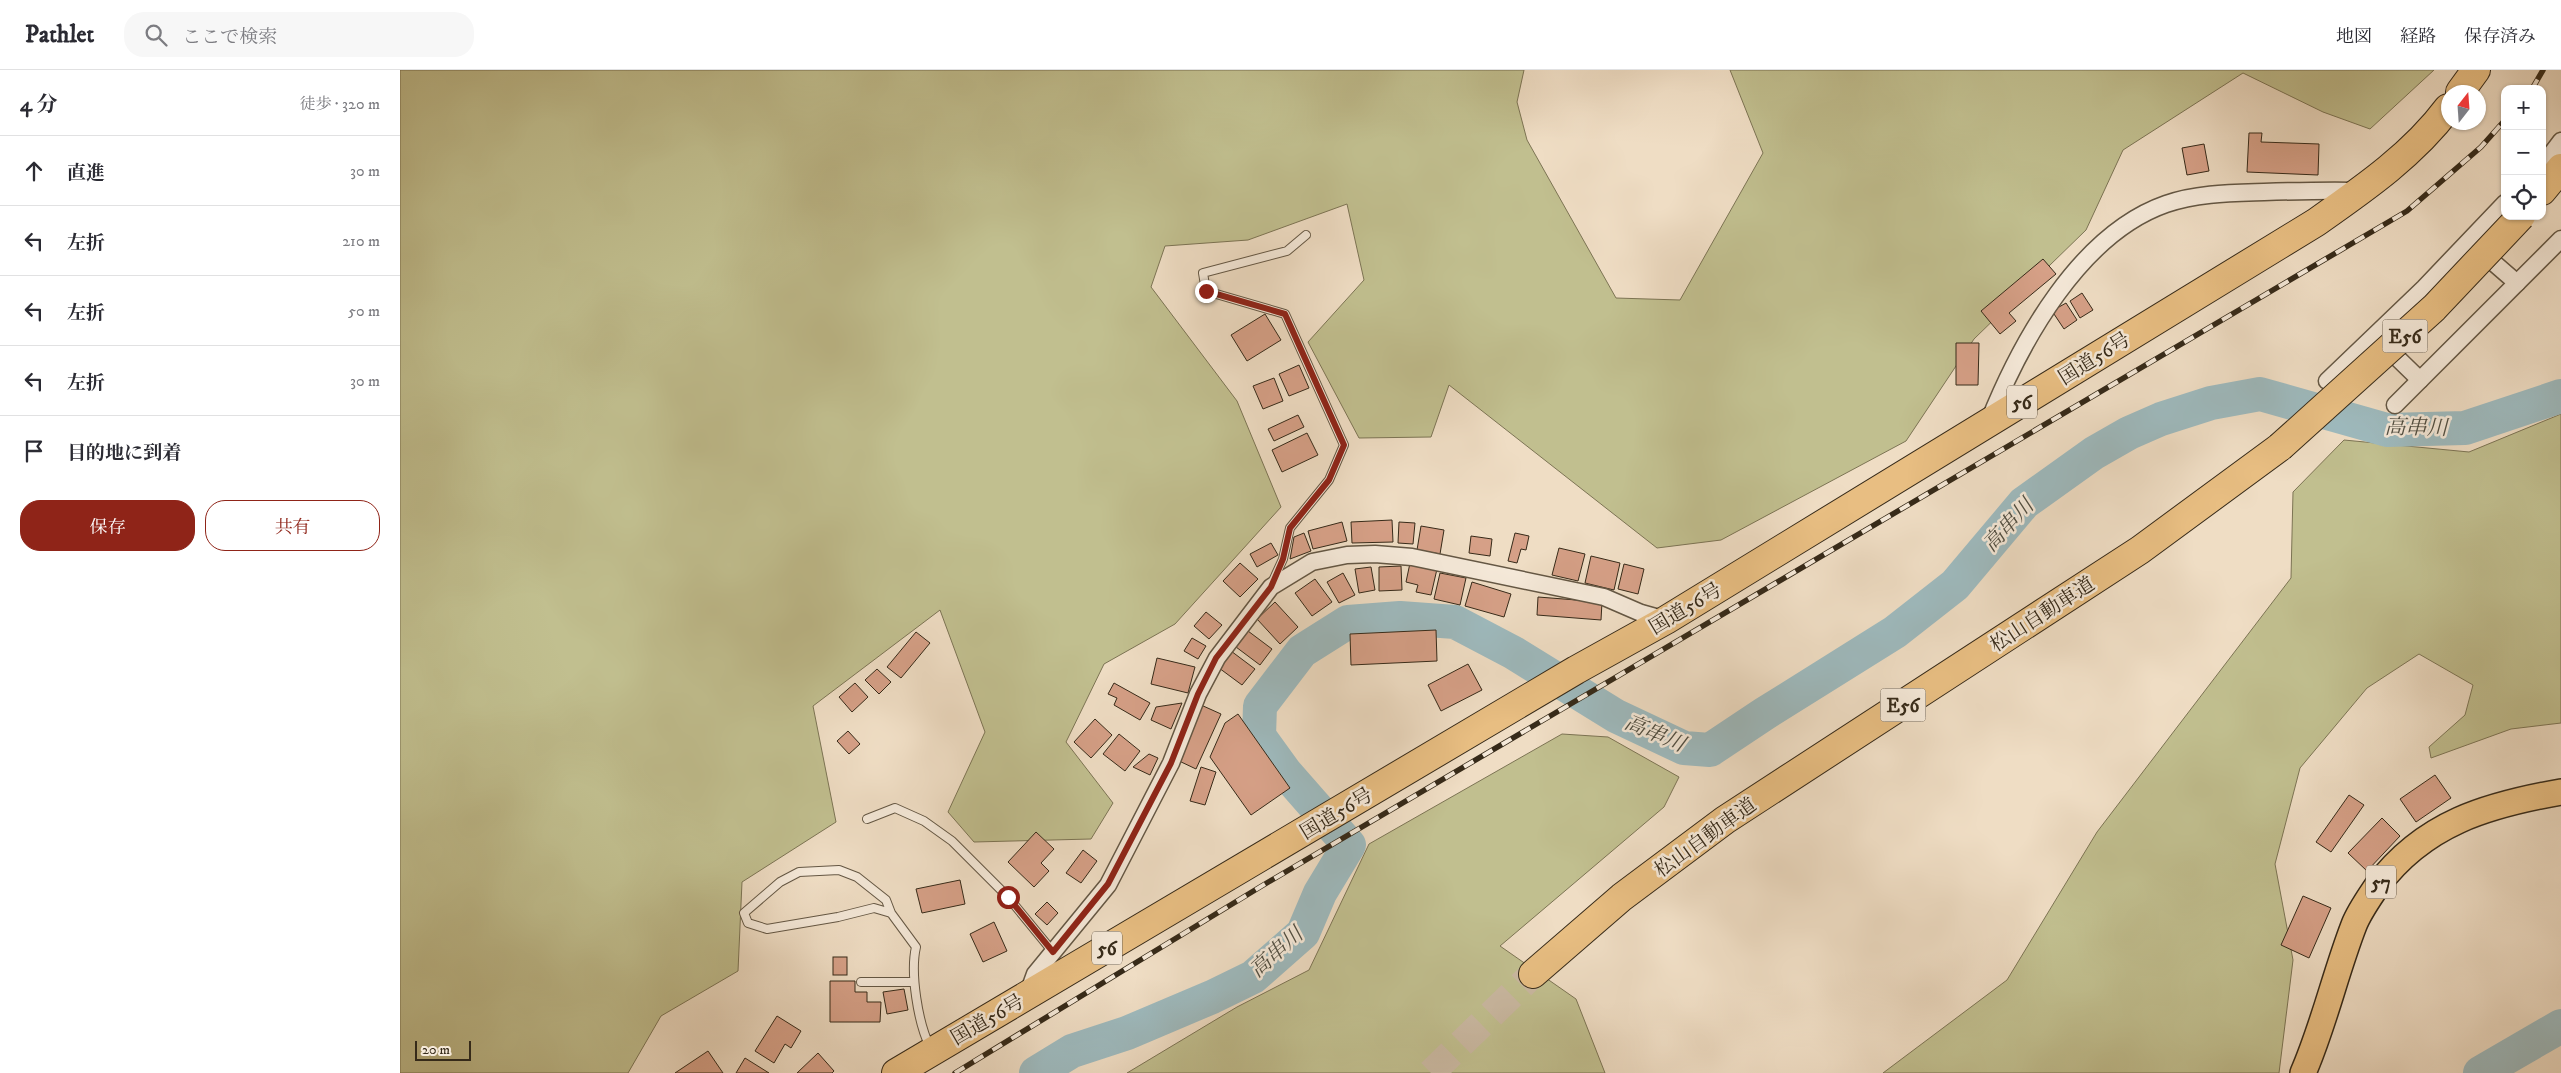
<!DOCTYPE html>
<html lang="ja">
<head>
<meta charset="utf-8">
<style>
	:root { --surface:#fff; --page:#f7f7f7; --text:#2b2b33; --muted:#7c7c81; --line:#e1e1e2; --accent:#8f2418 }
	body { margin:0; font-family:"IM FELL DW Pica","Noto Serif JP",serif; background:var(--page); color:var(--text) }
	.controls { position:absolute; right:15px; top:15px; display:grid; overflow:hidden; border-radius:10px; box-shadow:0 1px 4px #0004 }
	.controls button { width:45px; height:45px; display:grid; place-items:center; padding:0; border:0; border-bottom:1px solid var(--line); background:var(--surface); color:var(--text); font:25px sans-serif }
	.compass { position:absolute; left:2041px; top:15px; width:45px; height:45px; border-radius:50%; background:var(--surface); box-shadow:0 1px 4px #0004; rotate:17deg }
	.scale { position:absolute; left:15px; bottom:12px; width:56px; box-sizing:border-box; padding-left:5px; border:2px solid #362a19; border-top:0; font-size:14px; line-height:18px; white-space:nowrap; color:#362a19; -webkit-text-stroke:4px #f5e9d9; paint-order:stroke }
	.stop { position:absolute; width:15px; height:15px; margin:-11px; border:4px solid #8f2418; border-radius:50%; background:#fff }
	.stop.end { background:#8f2418; border-color:#fff; box-shadow:0 1px 5px #0008 }
	.list { margin:0; padding:0; list-style:none }
	h2 { display:flex; justify-content:space-between; align-items:center; height:65px; margin:0; padding:0 20px; font-size:21px }
	h2 small { font-size:16px; font-weight:400; color:var(--muted) }
	.list li { display:grid; grid-template-columns:32px 1fr auto; gap:15px; align-items:center; box-sizing:border-box; height:70px; padding:0 20px; border-top:1px solid var(--line) }
	.list b { display:block; font-size:19px; white-space:nowrap }
	.list em { font-size:16px; font-style:normal; color:var(--muted) }
	.actions { display:flex; gap:10px; padding:15px 20px }
	.actions a { flex:1; padding:11px 0; border:1px solid var(--accent); border-radius:20px; text-align:center; font-size:18px; color:var(--accent) }
	.actions .main { background:var(--accent); color:#fff }
	.icon { flex:none; width:28px; height:28px; fill:none; stroke:currentColor; stroke-width:2; stroke-linecap:round; stroke-linejoin:round }
	.map { position:relative; flex:none; width:2161px; height:1003px; overflow:hidden }
	header { display:flex; align-items:center; gap:30px; box-sizing:border-box; height:70px; padding:0 25px; background:var(--surface); border-bottom:1px solid var(--line) }
	header strong { font-size:24px }
	nav { display:flex; gap:28px; margin-inline-start:auto; font-size:18px }
	.search { width:350px; height:45px; background:var(--page); display:flex; align-items:center; gap:12px; box-sizing:border-box; padding:0 18px; border-radius:20px; color:var(--muted); font-size:19px }
	main { display:flex }
	aside { flex:1; background:var(--surface) }
	.map>svg:first-child { display:block }
</style>
</head>
<body>
<header>
<strong>Pathlet</strong>
<div class="search"><svg class="icon" aria-label="search" viewBox="0 0 24 24"><circle cx="10" cy="10" r="6"/><path d="M15 15l6 6"/></svg>ここで検索</div>
<nav><a>地図</a><a>経路</a><a>保存済み</a></nav>
</header>
<main>
<aside>
<h2>4 分<small>徒歩 · 320 m</small></h2>
<ul class="list">
<li><svg class="icon" aria-label="ahead" viewBox="0 0 24 24"><path d="M12 20V5M6 11l6-6 6 6"/></svg><div><b>直進</b></div><em>30 m</em></li>
<li><svg class="icon" aria-label="left" viewBox="0 0 24 24"><path d="M17 20v-9H6M10 6l-5 5 5 5"/></svg><div><b>左折</b></div><em>210 m</em></li>
<li><svg class="icon" aria-label="left" viewBox="0 0 24 24"><path d="M17 20v-9H6M10 6l-5 5 5 5"/></svg><div><b>左折</b></div><em>50 m</em></li>
<li><svg class="icon" aria-label="left" viewBox="0 0 24 24"><path d="M17 20v-9H6M10 6l-5 5 5 5"/></svg><div><b>左折</b></div><em>30 m</em></li>
<li><svg class="icon" aria-label="arrive" viewBox="0 0 24 24"><path d="M6 21V4h12l-3 4 3 4H6"/></svg><div><b>目的地に到着</b></div></li>
</ul>
<div class="actions"><a class="main">保存</a><a>共有</a></div>
</aside>
<div class="map">
<svg width="2161" height="1003" viewBox="0 0 2161 1003">
	<rect width="100%" height="100%" fill="#efddc4"/>
	<filter id="stains"><feTurbulence type="fractalNoise" baseFrequency=".004" numOctaves="4"/><feColorMatrix values="0 0 0 0 .2 0 0 0 0 .09 0 0 0 0 .02 0 0 0 .5 -.17"/></filter>
	<radialGradient id="worn" r=".72"><stop offset=".6" stop-color="#630" stop-opacity="0"/><stop offset="1" stop-color="#630" stop-opacity=".3"/></radialGradient>
	<g fill="#c1bf8f" stroke="#7c7454">
		<path d="M0,0H1124L1117,32L1127,70L1216,228L1280,230L1363,83L1330,0H2034L1970,59L1923,42L1843,3L1723,80L1686,160L1574,269L1506,371L1321,470L1257,478L1049,315L1031,367L959,368L908,272L964,210L947,134L848,170L765,176L751,217L837,331L881,437L775,554L704,594L666,672L713,733L691,769L574,772L548,742L585,662L540,540L413,636L436,752L342,812L338,901L261,946L228,1003H0Z"/>
		<path d="M2161,344V653L2111,659L2031,688L2029,677L2065,645L2073,615L2019,584L1967,618L1900,698L1875,794L1893,890L1879,1003H1483L1607,910L1697,762L1891,508L1893,422L1944,370L2069,382Z"/>
		<path d="M1162,664L1208,667L1279,707L1264,737L1100,876L1176,929L1205,1003H727L837,937L909,900L969,774Z"/>
	</g>
	<g fill="none" stroke-linecap="round" stroke-linejoin="round">
		<g stroke="#9ebabe" stroke-width="34">
			<path d="M636,1003L672,981L727,963L812,927L853,907L903,863L920,823L949,775L885,702L859,666L860,636L902,581L948,552L1000,548L1055,552L1114,583L1216,646L1284,678L1310,680L1364,644L1495,562L1555,515L1624,433L1694,383L1729,363L1761,349L1811,333L1860,324L1987,360L2065,358L2161,326"/>
			<path d="M2080,1003L2161,956"/>
		</g>
	</g>
	<g fill="#d6a087" stroke="#362a19">
		<path d="M1849,63H1862L1861,72L1919,74L1918,105L1847,102Z"/>
		<path d="M1804,74L1809,101L1787,105L1782,78Z"/>
		<path d="M1643,189L1656,204L1609,243L1616,251L1600,264L1581,241Z"/>
		<path d="M1682,223L1693,240L1680,248L1670,231Z"/>
		<path d="M1666,233L1677,250L1664,259L1652,241Z"/>
		<path d="M865,244L881,270L847,291L831,265Z"/>
		<path d="M1556,273H1579L1578,315H1556Z"/>
		<path d="M899,295L909,318L889,326L879,304Z"/>
		<path d="M874,308L883,331L863,339L853,316Z"/>
		<path d="M898,345L904,357L874,371L868,359Z"/>
		<path d="M907,363L918,385L882,402L872,380Z"/>
		<path d="M992,450L993,472L952,473L951,452Z"/>
		<path d="M942,452L947,471L913,479L908,461Z"/>
		<path d="M999,452L1015,453L1013,474L998,473Z"/>
		<path d="M1021,456L1044,460L1040,484L1017,480Z"/>
		<path d="M904,463L911,481L890,489L894,467Z"/>
		<path d="M1115,463L1129,466L1126,480L1121,479L1117,493L1108,491Z"/>
		<path d="M1071,466L1092,469L1090,486L1069,483Z"/>
		<path d="M871,473L878,485L857,497L850,484Z"/>
		<path d="M1159,478L1185,484L1178,511L1152,505Z"/>
		<path d="M1191,486L1220,493L1214,520L1185,513Z"/>
		<path d="M840,493L858,509L840,527L823,511Z"/>
		<path d="M1010,493L1037,499L1031,525L1016,522L1018,515L1006,512Z"/>
		<path d="M1224,494L1244,499L1238,524L1218,519Z"/>
		<path d="M1001,496L1002,520L979,521V497Z"/>
		<path d="M971,497L975,520L959,523L955,499Z"/>
		<path d="M943,503L955,525L939,533L927,512Z"/>
		<path d="M1040,503L1066,508L1060,535L1034,529Z"/>
		<path d="M915,509L932,532L912,546L895,523Z"/>
		<path d="M1072,512L1111,524L1104,547L1065,536Z"/>
		<path d="M1138,527L1202,532L1201,550L1137,545Z"/>
		<path d="M875,532L898,557L880,574L857,549Z"/>
		<path d="M806,542L822,555L809,569L794,556Z"/>
		<path d="M1036,560L1037,591L951,595L950,564Z"/>
		<path d="M848,561L872,579L860,595L836,577Z"/>
		<path d="M516,562L530,573L501,608L487,597Z"/>
		<path d="M792,568L806,576L798,589L784,581Z"/>
		<path d="M831,581L855,599L842,615L819,598Z"/>
		<path d="M757,588L795,597L788,623L751,614Z"/>
		<path d="M1068,594L1082,620L1041,641L1028,615Z"/>
		<path d="M477,599L491,612L479,624L465,610Z"/>
		<path d="M455,613L468,627L452,642L439,627Z"/>
		<path d="M714,613L750,633L740,650L714,635L717,628L708,624Z"/>
		<path d="M782,633L771,659L751,650L756,637Z"/>
		<path d="M801,635L821,644L796,699L777,690Z"/>
		<path d="M838,644L890,718L851,745L810,687L825,653Z"/>
		<path d="M695,649L712,665L691,688L674,672Z"/>
		<path d="M448,661L460,674L449,684L437,671Z"/>
		<path d="M719,664L740,681L725,701L703,684Z"/>
		<path d="M749,684L758,688L750,705L733,697Z"/>
		<path d="M801,697L816,702L805,735L790,731Z"/>
		<path d="M2035,705L2051,728L2016,752L2000,729Z"/>
		<path d="M1949,725L1964,735L1931,782L1916,772Z"/>
		<path d="M1982,748L2000,766L1967,801L1948,783Z"/>
		<path d="M636,762L654,779L641,793L649,801L634,817L608,792Z"/>
		<path d="M683,780L697,791L681,813L666,803Z"/>
		<path d="M560,810L565,834L522,843L516,819Z"/>
		<path d="M1903,826L1931,838L1909,888L1881,875Z"/>
		<path d="M647,832L658,843L647,855L635,844Z"/>
		<path d="M594,852L607,881L583,892L570,864Z"/>
		<rect x="433" y="887" width="14" height="18"/>
		<path d="M430,911H455V922H467V932H481L480,952H430Z"/>
		<path d="M504,919L508,940L487,944L483,922Z"/>
		<path d="M377,946L401,961L391,978L385,974L374,993L355,981Z"/>
		<path d="M308,981L323,1003H275Z"/>
		<path d="M418,983L434,1001L432,1003H397Z"/>
		<path d="M345,988L369,1003H336Z"/>
	</g>
	<g fill="none" stroke-linecap="round" stroke-linejoin="round">
		<path stroke="#cab9a2" stroke-width="28" stroke-dasharray="28 14" stroke-linecap="butt" d="M1031,1003L1133,904"/>
		<defs>
			<g id="lane">
				<path d="M872,513L883,489L890,458L929,410L944,375L885,244L806,221L803,203L887,181L906,165"/>
				<path d="M467,749L495,738L524,751L552,771L608,827L653,882"/>
				<path d="M491,843L486,830L457,807L439,800L399,802L380,812L344,843L348,853L367,859L438,847L474,838L491,843L516,877C510,903 518,953 530,977"/>
				<path d="M461,912H514"/>
			</g>
			<g id="street">
				<path d="M2142,96L2161,71"/>
				<path d="M2079,180L2117,213"/>
				<path d="M1982,273L2020,310"/>
				<path d="M1927,311L2024,218L2105,133"/>
				<path d="M1995,335L2161,169"/>
				<path d="M1589,351C1621,271 1680,164 1766,134C1797,123 1832,123 1864,122C1896,121 1928,120 1959,121"/>
				<path d="M627,926L635,904L708,815L771,693L798,624L817,588L871,517L912,492L947,485L975,484L1012,487L1204,527L1241,543L1266,550"/>
			</g>
			<path id="primary" d="M1903,1003C1924,955 1935,904 1954,855C1959,842 1969,828 1977,816C2024,753 2087,735 2161,722"/>
			<g id="highway">
				<path d="M2060,22L2076,0"/>
				<path d="M2142,121L2161,98"/>
				<path d="M1133,904L1222,827L1325,750L1740,480L1880,377"/>
				<path d="M496,1003L1176,600L1266,550L1915,153C1962,120 2013,85 2048,38"/>
			</g>
		</defs>
		<use href="#lane" stroke="#645744" stroke-width="10"/>
		<use href="#street" stroke="#645744" stroke-width="19"/>
		<use href="#primary" stroke="#362a19" stroke-width="28"/>
		<use href="#highway" stroke="#362a19" stroke-width="30"/>
		<use href="#lane" stroke="#f5e9d9" stroke-width="8"/>
		<use href="#street" stroke="#f5e9d9" stroke-width="16"/>
		<use href="#primary" stroke="#e8be82" stroke-width="25"/>
		<use href="#highway" stroke="#e8be82" stroke-width="28"/>
		<defs>
			<g id="rail">
				<path d="M2132,19L2143,0"/>
				<path d="M555,1003L860,817L2007,141L2081,77L2105,50"/>
			</g>
		</defs>
		<use href="#rail" stroke="#362a19" stroke-width="5.5"/>
		<use href="#rail" stroke="#f5e9d9" stroke-width="4" stroke-dasharray="11" stroke-linecap="butt"/>
		<defs>
			<path id="highway-bridge" d="M1880,377L2034,238L2121,146"/>
		</defs>
		<use href="#highway-bridge" stroke="#362a19" stroke-width="30" stroke-linecap="butt"/>
		<use href="#highway-bridge" stroke="#e8be82" stroke-width="28"/>
	</g>
	<g fill="none" stroke-linecap="round" stroke-linejoin="round">
		<path stroke="#8f2418" stroke-width="6" d="M608,827L653,882L708,814L771,693L798,624L816,588L871,517L883,489L890,458L929,410L944,375L885,244L806,221"/>
	</g>
	<g text-anchor="middle" stroke-width="5" stroke-linejoin="round" paint-order="stroke">
		<g fill="#f5e9d9" stroke="#6f6353" stroke-width="1">
			<rect x="1982.5" y="249.5" width="45" height="33" rx="4"/>
			<rect x="1607" y="315.5" width="30" height="33" rx="4"/>
			<rect x="1480.5" y="618.5" width="45" height="33" rx="4"/>
			<rect x="1966" y="795.5" width="30" height="33" rx="4"/>
			<rect x="692" y="861.5" width="30" height="33" rx="4"/>
		</g>
		<g font-size="19" font-weight="bold" fill="#362a19">
			<text x="2005" y="273">E56</text>
			<text x="1622" y="339">56</text>
			<text x="1503" y="642">E56</text>
			<text x="1981" y="819">57</text>
			<text x="707" y="885">56</text>
		</g>
		<g font-size="20" fill="#362a19" stroke="#f5e9d9">
			<text transform="translate(1694 288) rotate(-32)" y="7">国道56号</text>
			<text transform="translate(1285 538) rotate(-31)" y="7">国道56号</text>
			<text transform="translate(1642 544) rotate(-33)" y="7">松山自動車道</text>
			<text transform="translate(936 743) rotate(-31)" y="7">国道56号</text>
			<text transform="translate(1305 767) rotate(-36)" y="7">松山自動車道</text>
			<text transform="translate(587 949) rotate(-30)" y="7">国道56号</text>
		</g>
		<g font-size="21" font-style="italic" fill="#504e42" stroke="#f5e9d9">
			<text transform="translate(2016 357) rotate(1)" y="7">高串川</text>
			<text transform="translate(1608 455) rotate(-47)" y="7">高串川</text>
			<text transform="translate(1255 663) rotate(23)" y="7">高串川</text>
			<text transform="translate(876 882) rotate(-42)" y="7">高串川</text>
		</g>
	</g>
	<rect width="100%" height="100%" filter="url(#stains)"/>
	<rect width="100%" height="100%" fill="url(#worn)"/>
</svg>
<div class="controls">
<button>+</button>
<button>−</button>
<button><svg class="icon" aria-label="locate" viewBox="0 0 24 24"><circle cx="12" cy="12" r="6"/><path d="M12 2v4M12 18v4M2 12h4M18 12h4"/></svg></button>
</div>
<svg class="compass" viewBox="-18 -18 36 36"><path d="M0-13l5 13h-10z" fill="#e53935"/><path d="M0 13l5-13h-10z" fill="#7c7c81"/></svg>
<div class="scale">20 m</div>
<div class="stop" style="left:608px;top:827px"></div>
<div class="stop end" style="left:806px;top:221px"></div>
</div>
</main>
</body>
</html>
